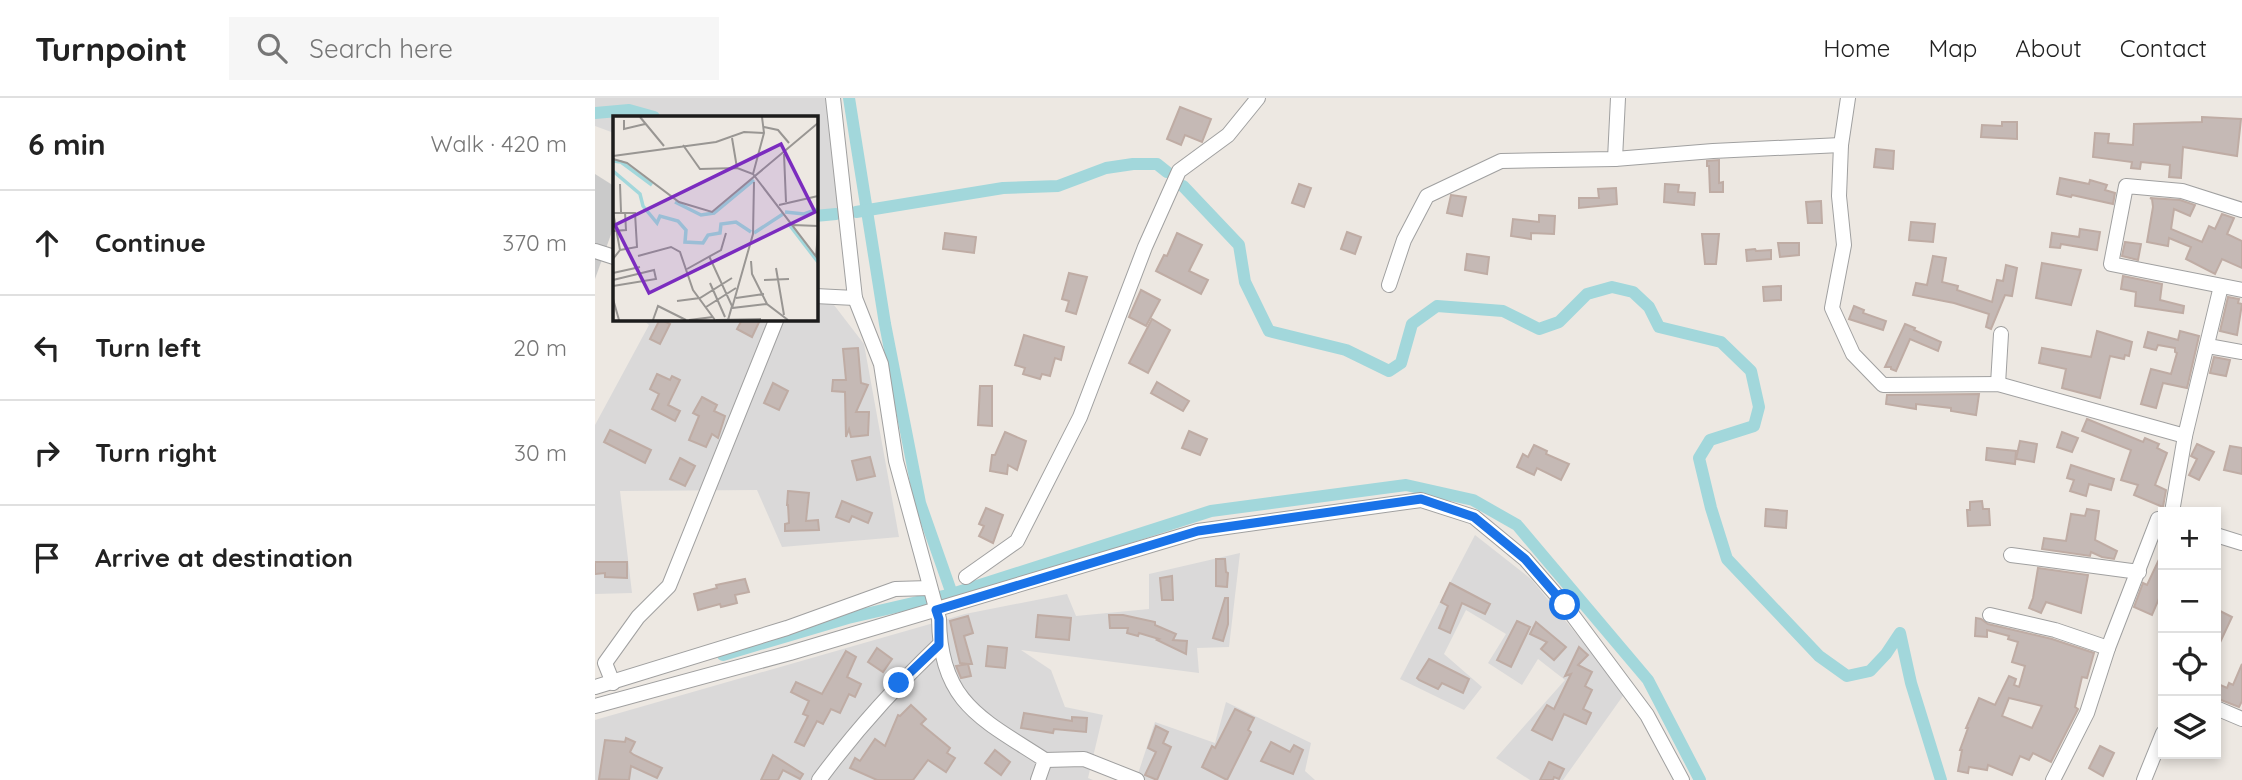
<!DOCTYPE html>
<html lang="en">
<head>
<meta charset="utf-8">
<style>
	:root { --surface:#fff; --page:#f6f6f6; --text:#222; --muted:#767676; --line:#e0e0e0 }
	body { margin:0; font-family:Quicksand,sans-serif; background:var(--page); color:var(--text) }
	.controls { position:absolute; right:21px; bottom:21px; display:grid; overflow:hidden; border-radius:0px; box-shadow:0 4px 10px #0003 }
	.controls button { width:63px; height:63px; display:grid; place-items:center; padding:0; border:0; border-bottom:2px solid var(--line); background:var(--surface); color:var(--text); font:35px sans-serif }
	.stop { position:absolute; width:21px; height:21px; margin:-16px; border:5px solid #1a73e8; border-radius:50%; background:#fff }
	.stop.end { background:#1a73e8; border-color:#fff; box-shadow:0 2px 7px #0008 }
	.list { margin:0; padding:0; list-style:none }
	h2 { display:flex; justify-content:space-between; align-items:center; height:91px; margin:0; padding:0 28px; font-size:30px }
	h2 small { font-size:23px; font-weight:400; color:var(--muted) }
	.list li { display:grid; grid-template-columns:46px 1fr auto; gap:21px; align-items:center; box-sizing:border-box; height:105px; padding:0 28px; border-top:2px solid var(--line) }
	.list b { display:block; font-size:26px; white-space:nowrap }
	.list em { font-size:23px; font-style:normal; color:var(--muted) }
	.icon { flex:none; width:38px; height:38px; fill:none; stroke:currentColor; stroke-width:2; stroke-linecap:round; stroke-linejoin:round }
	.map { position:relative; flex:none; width:1647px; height:682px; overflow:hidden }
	header { display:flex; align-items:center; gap:42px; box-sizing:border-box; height:98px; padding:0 35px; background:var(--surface); border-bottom:2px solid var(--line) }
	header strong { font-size:33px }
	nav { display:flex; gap:38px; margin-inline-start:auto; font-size:24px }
	.search { width:490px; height:63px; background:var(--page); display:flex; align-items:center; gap:18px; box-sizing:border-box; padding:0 24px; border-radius:0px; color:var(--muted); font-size:26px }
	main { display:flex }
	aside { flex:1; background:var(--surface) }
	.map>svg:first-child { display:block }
</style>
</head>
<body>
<header>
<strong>Turnpoint</strong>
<div class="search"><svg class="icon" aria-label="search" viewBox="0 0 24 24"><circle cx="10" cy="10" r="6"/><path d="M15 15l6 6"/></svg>Search here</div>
<nav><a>Home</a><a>Map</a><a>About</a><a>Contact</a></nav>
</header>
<main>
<aside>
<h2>6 min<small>Walk · 420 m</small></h2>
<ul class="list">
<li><svg class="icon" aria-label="ahead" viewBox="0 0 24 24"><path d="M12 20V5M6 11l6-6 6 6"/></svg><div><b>Continue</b></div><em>370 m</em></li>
<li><svg class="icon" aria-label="left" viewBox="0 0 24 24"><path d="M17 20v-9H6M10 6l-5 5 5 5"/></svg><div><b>Turn left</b></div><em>20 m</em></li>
<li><svg class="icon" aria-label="right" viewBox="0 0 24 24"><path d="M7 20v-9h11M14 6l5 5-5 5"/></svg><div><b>Turn right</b></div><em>30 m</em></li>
<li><svg class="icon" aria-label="arrive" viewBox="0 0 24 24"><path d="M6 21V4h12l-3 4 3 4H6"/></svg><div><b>Arrive at destination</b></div></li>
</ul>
</aside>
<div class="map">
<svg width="1647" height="682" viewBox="0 0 1647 682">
	<rect width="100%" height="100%" fill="#ede8e2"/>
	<g fill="#dad9d9">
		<path d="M0,0H231L247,123L221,113L220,19H19V35L0,28Z"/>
		<path d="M221,204L239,207L269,246L304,439L187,449L162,392L25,393L37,495L0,496V327L54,227L47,221L220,220Z"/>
		<path d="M880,437L936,481L1030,595L968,682H935L901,660L970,582L943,561L927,587L893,565L911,536L871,512L849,556L887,589L869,612L805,581Z"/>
		<path d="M645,455L634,549L602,550L604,575L426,552L456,572L470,609L508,617L493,680L498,682H0V622L370,516L472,496L481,518L554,511V476Z"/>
		<path d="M631,604L716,645L710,673L720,682H541L560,624L620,645Z"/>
	</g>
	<path fill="#cacaca" d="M0,76L19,88V128L0,181Z"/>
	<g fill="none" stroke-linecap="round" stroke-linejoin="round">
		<g stroke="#a2d7db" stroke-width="12">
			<path d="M254,0L290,226L325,405L357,496"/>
			<path d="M0,15L34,12L59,19"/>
			<path d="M588,88L644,147L650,184L674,233L751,252L794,273L806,265L817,226L842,208L908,213L944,231L964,224L992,196L1017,189L1038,194L1054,209L1064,229L1126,244L1156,273L1164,309L1159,328L1115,342L1104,360L1116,410L1132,461L1224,558L1252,578L1275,573L1291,556L1305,535L1316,585L1346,682"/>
			<path d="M261,114L408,90L463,88L511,70L538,66H562L572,74"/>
			<path d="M220,118L241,116"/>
			<path d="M128,557L253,520L357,496L616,413L811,387L878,402L922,427L1053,582L1105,682"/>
		</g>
	</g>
	<g fill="#c5b9b5" stroke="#bfaca4" stroke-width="2" fill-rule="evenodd">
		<path d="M585,9L616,21L607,44L590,37L586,47L572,41Z"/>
		<path d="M1607,19L1646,21L1642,58L1588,49L1586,80L1574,79L1575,67L1546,64L1545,71L1536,70L1537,64L1498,59L1500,35L1514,36L1513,45L1538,47L1539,26L1607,24Z"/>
		<path d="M1407,24H1422V41L1386,39L1387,27L1407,28Z"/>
		<path d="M1281,51L1299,53L1298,71L1279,69Z"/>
		<path d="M1124,62V85L1128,84V94H1115L1114,68H1112V63Z"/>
		<path d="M1465,80L1494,86L1495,82L1512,87L1510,92L1520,95L1518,106L1477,97L1476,99L1462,96Z"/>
		<path d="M704,86L716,90L709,109L697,105Z"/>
		<path d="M1070,86L1084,87L1083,94L1100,95L1099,107L1069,104Z"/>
		<path d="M1021,90L1022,106L984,110V100H1004L1003,91Z"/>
		<path d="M856,97L871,99L867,118L852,115Z"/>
		<path d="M1555,100L1585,102L1600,107L1595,118L1579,111L1576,131L1607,144L1614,128L1620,131L1627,116L1639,120L1632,136L1647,143V170L1627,161L1620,176L1591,161L1596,149L1574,140L1573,148L1552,144L1558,109L1557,101Z"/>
		<path d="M1226,103L1227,125H1213L1211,104Z"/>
		<path d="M944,117L960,118L959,136L936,135V141L916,138L918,121L944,124Z"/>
		<path d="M1316,124L1340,126L1338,144L1314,142Z"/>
		<path d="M1485,131L1505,134L1502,152L1466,146L1465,150L1455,149L1457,135L1484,139Z"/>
		<path d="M752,134L766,139L760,156L746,151Z"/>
		<path d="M350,135L381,139L379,155L348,151Z"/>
		<path d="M582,135L607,147L594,173L613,182L606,196L561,173L569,157L572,158Z"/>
		<path d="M1107,136H1124L1121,166H1110Z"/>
		<path d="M1530,144L1546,146L1543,162L1527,158Z"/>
		<path d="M1183,145H1204V157L1185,159Z"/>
		<path d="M1160,151L1161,153L1176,152V161L1152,163L1151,152Z"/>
		<path d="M872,156L894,159L892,176L870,172Z"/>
		<path d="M1338,158L1351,160L1347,184L1363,188L1362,192L1397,204L1402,182L1408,183L1411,167L1422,170L1417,198L1410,197L1396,231L1391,229L1394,216L1359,205L1318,197L1321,185L1332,187Z"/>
		<path d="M1447,165L1486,172L1476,207L1441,200Z"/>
		<path d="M474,175L492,179L481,216L471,213L474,203L467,201Z"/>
		<path d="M1528,178L1567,186L1565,202L1589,208L1588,215L1540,208L1541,194L1526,191Z"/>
		<path d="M1186,188V202L1169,203L1168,189Z"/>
		<path d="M546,192L565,202L551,228L534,219Z"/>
		<path d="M1633,199L1644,201L1643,205L1647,206L1642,237L1625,233Z"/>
		<path d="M1259,208L1269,212L1268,215L1291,223L1288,232L1254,221Z"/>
		<path d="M148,220H166L157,239L142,231Z"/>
		<path d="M65,221L75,226L65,246L55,241Z"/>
		<path d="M557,221L575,232L553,275L534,265Z"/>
		<path d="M1310,226L1320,230L1319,232L1346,244L1343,253L1315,241L1301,273L1296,271V269H1290Z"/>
		<path d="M1502,233L1537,244L1534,258L1530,257L1529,261L1515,258L1505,300L1467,290L1471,271L1444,265L1447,250L1496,259Z"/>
		<path d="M1585,233L1604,238L1592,290L1568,285L1561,310L1546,306L1556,271L1576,276L1582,255L1580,254V250L1563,247L1561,252L1549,249L1553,234L1583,242Z"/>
		<path d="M429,237L469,249L466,262L460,260L455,278L447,276L445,281L428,276L430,270L420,267Z"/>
		<path d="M263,250L266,285L273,287L261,314H274L273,337L256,339L254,331L251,339L250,294L237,293L238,282H251L248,251Z"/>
		<path d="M1619,259L1635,262L1631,278L1615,275Z"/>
		<path d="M62,276L75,282L77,278L85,282L73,307L85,313L80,323L57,311L64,296L55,291Z"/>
		<path d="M562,284L594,303L588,313L556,295Z"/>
		<path d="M178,285L193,293L184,312L169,305Z"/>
		<path d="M385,288H397V328L383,327Z"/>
		<path d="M1384,296L1381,317L1356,313V310L1321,306V311L1291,306L1292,297Z"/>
		<path d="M107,299L122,307L119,313L130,318L123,340L117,336L111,349L94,342L104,318L98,315Z"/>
		<path d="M1492,321L1548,344L1550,340L1564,346L1562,350L1572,355L1560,387L1571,392L1568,409L1539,397L1543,387L1526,382L1536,352L1487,333Z"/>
		<path d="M15,332L56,352L50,365L9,344Z"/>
		<path d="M594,333L612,341L605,357L587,350Z"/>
		<path d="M410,334L431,343L422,372L413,367L412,376L395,373L397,357H400Z"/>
		<path d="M1467,334L1483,340L1477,354L1462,349Z"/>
		<path d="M1425,343L1442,346L1439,364L1421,361Z"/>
		<path d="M1602,346L1619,354L1604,382L1594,377L1602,361L1596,358Z"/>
		<path d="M939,347L952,353L951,356L974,366L966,382L942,370L939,377L922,369L928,356L933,359Z"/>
		<path d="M1635,348L1647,350V376L1629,372Z"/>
		<path d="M1392,350L1421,353L1420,366L1391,362Z"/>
		<path d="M275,359L280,378L262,382L257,363Z"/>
		<path d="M85,360L100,368L90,388L75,381Z"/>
		<path d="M1476,367L1519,381L1516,392L1494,386L1491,398L1475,393L1479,382L1472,380Z"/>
		<path d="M193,393L214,395L211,423L223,422L224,432L190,433V426L194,425L193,407H192Z"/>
		<path d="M247,403L277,415L273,425L257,418L254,424L241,419Z"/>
		<path d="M1387,403L1388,411H1394L1395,427L1373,428L1372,412H1375V404Z"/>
		<path d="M391,410L408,417L398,445L384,438L389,428L384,426Z"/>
		<path d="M1171,411L1192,413L1191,430L1170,428Z"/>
		<path d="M1492,411L1504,413L1500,442L1522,453L1519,461L1507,459L1496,454L1495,458L1447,451L1449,440L1471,443L1476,416L1490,418Z"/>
		<path d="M1568,453V491L1557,517L1539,509L1548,485L1552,487Z"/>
		<path d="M621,461H630L631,474L633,475L632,489L621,488Z"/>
		<path d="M0,464H32V480L10,479V475L0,476Z"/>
		<path d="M1443,470L1493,477L1486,515L1451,504L1446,515L1434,510L1438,500Z"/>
		<path d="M577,478L578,502H567L565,480Z"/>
		<path d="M150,481L154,494L140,497L142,505L126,509L125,506L103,512L99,496L122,490L121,487Z"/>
		<path d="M855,485L895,506L890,516L867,505L855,535L844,530L853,508L846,504Z"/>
		<path d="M630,500H633V526L628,543L618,540Z"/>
		<path d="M1621,511L1637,519L1621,553Z"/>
		<path d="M443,517L476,520L474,542L441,539Z"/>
		<path d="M514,517H528L560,524V527L581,536L578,542L592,543L591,556L562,542L564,541L544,535L543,538L532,535L533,530H515Z"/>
		<path d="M373,518L378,535L369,538L377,566H373L376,578L366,580L361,568L373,566L365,565L355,523Z"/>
		<path d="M1381,520L1386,521L1393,526L1457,541L1499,555L1492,580L1487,579L1480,609L1483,611L1456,664L1438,655L1434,662L1425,658L1417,677L1393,667L1392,672L1374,669L1373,675L1363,673L1367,652H1365L1373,630H1371L1384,600L1400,607L1414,578L1421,581L1419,587L1424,589L1430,568L1417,564L1423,544L1413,541L1414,538L1392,532V539L1380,538ZM1414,600L1447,608L1437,630L1407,618Z"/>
		<path d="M922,523L935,529L916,569L902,562Z"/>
		<path d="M941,524L971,549L959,562L946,551L952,544L935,536Z"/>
		<path d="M393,548L412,550L410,570L391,568Z"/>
		<path d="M984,549L993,557L983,567L997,574L990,588L997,592L988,611L996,615L991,626L969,616L957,642L937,632L952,607L959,611L976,576L970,578Z"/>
		<path d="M282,550L297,561L288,574L273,564Z"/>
		<path d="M251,553L261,559L252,579L266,586L260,599L254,596L245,615L236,611L228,626L222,623L209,648L200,644L213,618L208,616L214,603L196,594L201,584L227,596Z"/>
		<path d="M834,561L874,581L868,595L847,585L843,591L824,582L822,580Z"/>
		<path d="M1647,566V603L1644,609L1621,600V585L1632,590L1634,585L1638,587Z"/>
		<path d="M316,607L331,621L326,626L355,650L352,655L360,660L351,674L333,662L318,682H282L255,670L260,660L265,663L280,641L290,648L303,617L305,618Z"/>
		<path d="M640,611L659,620L653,632L656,634L632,682L607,669L617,648L620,650Z"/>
		<path d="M429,615L477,623V619L492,620L491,634L459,631L458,635L426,630Z"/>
		<path d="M561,628L573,634L568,645L576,649L562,682L550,677L561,654L553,650Z"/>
		<path d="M31,640L40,644L35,654L39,657L67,670L62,680L36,668L34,682L4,681L10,642L30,644Z"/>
		<path d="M676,644L695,654L699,647L708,652L698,676L666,663Z"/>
		<path d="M1505,648L1519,655L1508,678L1494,670Z"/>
		<path d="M400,652L415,664L406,677L390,665Z"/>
		<path d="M178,657L208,676L205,681L188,672L183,682H166Z"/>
		<path d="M954,664L969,671L964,681L959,679L958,682H945Z"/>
	</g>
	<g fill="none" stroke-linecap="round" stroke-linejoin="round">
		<defs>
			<g id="minor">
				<path d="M238,0L260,200L286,266L301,363L344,521C345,605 387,621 450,662L443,682"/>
				<path d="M1253,0L1246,47L1244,98L1249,147L1237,210L1258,256L1288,287L1403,286L1590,338"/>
				<path d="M1020,61L1023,0"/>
				<path d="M1647,112L1587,93L1531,88L1516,166L1647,192"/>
				<path d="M0,153L19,159"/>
				<path d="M794,187L809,142L832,98L906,63L1020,61L1118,53L1246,47"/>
				<path d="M220,198L260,200"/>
				<path d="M1613,248L1647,254"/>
				<path d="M1403,286L1406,236"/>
				<path d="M1577,414L1590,338L1626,188"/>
				<path d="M1621,437L1647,445"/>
				<path d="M1416,457L1544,474"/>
				<path d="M371,479L422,443L485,319L550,149L584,73L633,37L663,0"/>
				<path d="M1395,517L1460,532L1513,550"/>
				<path d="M18,585L10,565L43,519L74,488L182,220"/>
				<path d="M0,589L192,530L300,491L335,490"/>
				<path d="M0,608L195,555L603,433L826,402L879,419L930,461L970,507L1052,617L1087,682"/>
				<path d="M1621,610L1647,621"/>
				<path d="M450,662L489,661L542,682"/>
				<path d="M224,682C260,633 300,589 344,547"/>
				<path d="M1458,682L1492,615L1513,550L1563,421L1568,422"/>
				<path d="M1549,682L1568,635"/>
			</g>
		</defs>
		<use href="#minor" stroke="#a0a0a0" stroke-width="16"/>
		<use href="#minor" stroke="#fff" stroke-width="14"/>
	</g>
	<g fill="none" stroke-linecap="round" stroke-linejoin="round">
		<path stroke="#1a73e8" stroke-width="9" d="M304,585L344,547V521L341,512L603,433L826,401L879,419L930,461L970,507"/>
	</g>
	<g transform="translate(18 18)">
		<rect width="205" height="205" fill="#ede8e2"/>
		<path fill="none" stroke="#a2d7db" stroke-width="3.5" d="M0,45L8,46L39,69M0,55L27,78L30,90L44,107L47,100L65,105L73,114L72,126L90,127L95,119L107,117L108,108L123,106L138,116M62,86L88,99L101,97L141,64M172,96L191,98L205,93M175,107L205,146M141,117L170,98"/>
		<path fill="none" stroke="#999693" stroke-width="2" d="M27,1L51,30M11,4V13L32,8M151,11L165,14L176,27M119,22L124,52L140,58L205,143M70,29L87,53L124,52M171,38L173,86M0,40L103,26L131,16L151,17M0,43L14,47L66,86L99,96L205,7M140,58L151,17L149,1M141,66L140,118L119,192L154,188M7,68L8,96M166,89L205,80M0,96L7,134L0,143M0,97H22L24,131L7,134M180,109L205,110M0,115L13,114L12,96M25,140L58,131L67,136L80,174L102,204M96,140L119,190L115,204M203,141L205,117M138,145L139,158L154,188L175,204M163,152L171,199M74,153L108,134L113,117M0,157L27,151M0,164L41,154L43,163L0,170M151,164L176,163M97,167L112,201M123,182L151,178M0,183L6,204M64,185L87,182L119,162M93,191L123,172M40,204L45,190L73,204M76,204L100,201M103,204L148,203"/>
		<path fill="#7b2cbf" fill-opacity="0.15" stroke="#7b2cbf" stroke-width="3.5" d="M168,28L202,96L36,177L2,109Z"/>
		<rect width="205" height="205" fill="none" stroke="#1c1c1c" stroke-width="3.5"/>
	</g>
</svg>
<div class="controls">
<button>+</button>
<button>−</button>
<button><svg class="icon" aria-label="locate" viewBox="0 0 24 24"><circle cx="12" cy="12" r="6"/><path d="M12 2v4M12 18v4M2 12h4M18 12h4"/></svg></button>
<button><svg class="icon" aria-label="layers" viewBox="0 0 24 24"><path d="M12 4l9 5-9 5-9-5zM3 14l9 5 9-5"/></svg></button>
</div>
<div class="stop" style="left:970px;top:507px"></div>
<div class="stop end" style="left:304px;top:585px"></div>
</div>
</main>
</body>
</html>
